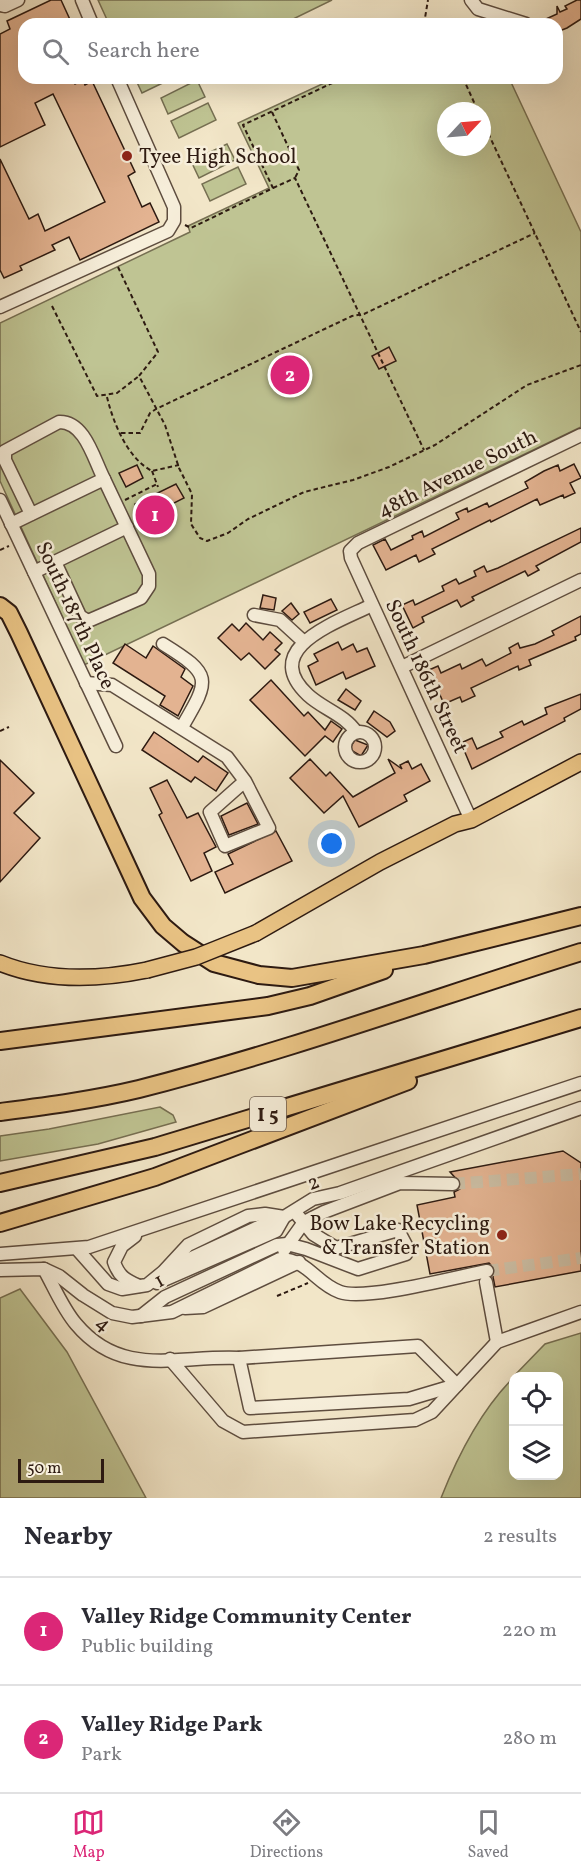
<!DOCTYPE html>
<html lang="en">
<head>
<meta charset="utf-8">
<style>
	:root { --surface:#fff; --page:#f2f2f3; --text:#2b2b33; --muted:#7c7c81; --line:#e1e1e2; --accent:#db2777 }
	body { margin:0; font-family:Vollkorn,serif; background:var(--page); color:var(--text) }
	.controls { position:absolute; right:18px; bottom:18px; display:grid; overflow:hidden; border-radius:12px; box-shadow:0 6px 24px #0002 }
	.controls button { width:54px; height:54px; display:grid; place-items:center; padding:0; border:0; border-bottom:2px solid var(--line); background:var(--surface); color:var(--text); font:30px sans-serif }
	.compass { position:absolute; left:437px; top:102px; width:54px; height:54px; border-radius:50%; background:var(--surface); box-shadow:0 6px 24px #0002; rotate:64deg }
	.scale { position:absolute; left:18px; bottom:15px; width:86px; box-sizing:border-box; padding-left:6px; border:3px solid #2d1a11; border-top:0; font-size:16px; line-height:21px; white-space:nowrap; color:#2d1a11; -webkit-text-stroke:4px #f7efdb; paint-order:stroke }
	.you { position:absolute; left:332px; top:844px; width:21px; height:21px; margin:-15px; border:4px solid #fff; border-radius:50%; background:#1a73e8; box-shadow:0 0 0 9px #1a73e833 }
	.badge { display:grid; place-items:center; width:39px; height:39px; border-radius:50%; background:var(--accent); color:#fff; font-size:20px; font-weight:700 }
	.pin { position:absolute; translate:-50% -50%; border:3px solid #fff; box-shadow:0 2px 6px #0006 }
	.list { margin:0; padding:0; list-style:none }
	h2 { display:flex; justify-content:space-between; align-items:center; height:78px; margin:0; padding:0 24px; font-size:26px }
	h2 small { font-size:20px; font-weight:400; color:var(--muted) }
	.list li { display:grid; grid-template-columns:39px 1fr auto; gap:18px; align-items:center; box-sizing:border-box; height:108px; padding:0 24px; border-top:2px solid var(--line) }
	.list b { display:block; font-size:22px; white-space:nowrap }
	.list p { margin:0; font-size:20px; white-space:nowrap; color:var(--muted) }
	.list em { font-size:20px; font-style:normal; color:var(--muted) }
	.icon { flex:none; width:33px; height:33px; fill:none; stroke:currentColor; stroke-width:2; stroke-linecap:round; stroke-linejoin:round }
	.map { position:relative; flex:none; width:581px; height:1498px; overflow:hidden }
	.search { position:absolute; background:var(--surface); box-shadow:0 6px 24px #0002; left:18px; right:18px; top:18px; height:66px; display:flex; align-items:center; gap:15px; box-sizing:border-box; padding:0 21px; border-radius:18px; color:var(--muted); font-size:22px }
	.sheet { height:294px; background:var(--surface) }
	nav { display:flex; justify-content:space-around; align-items:center; box-sizing:border-box; height:84px; border-top:2px solid var(--line); background:var(--surface); font-size:16px; color:var(--muted) }
	nav a { display:grid; justify-items:center; gap:3px }
	nav .on { color:var(--accent) }
	.map>svg:first-child { display:block }
</style>
</head>
<body>
<div class="map">
<svg width="581" height="1498" viewBox="0 0 581 1498">
	<rect width="100%" height="100%" fill="#f2e6c8"/>
	<filter id="stains"><feTurbulence type="fractalNoise" baseFrequency=".00333" numOctaves="4"/><feColorMatrix values="0 0 0 0 .2 0 0 0 0 .09 0 0 0 0 .02 0 0 0 .5 -.17"/></filter>
	<radialGradient id="worn" r=".72"><stop offset=".6" stop-color="#630" stop-opacity="0"/><stop offset="1" stop-color="#630" stop-opacity=".3"/></radialGradient>
	<g fill="#bfc493" stroke="#766f52" stroke-width="1.5" fill-rule="evenodd">
		<path d="M98,0H332L283,24H109Z"/>
		<path d="M135,78H173L142,93Z"/>
		<path d="M335,78H509L581,232V427L84,665L0,481V323L190,232L188,226L269,188L238,123ZM446,111H482V147H446Z"/>
		<path d="M197,80L205,97L168,114L161,98Z"/>
		<path d="M208,103L216,120L179,138L171,121Z"/>
		<path d="M227,144L235,160L199,178L191,161Z"/>
		<path d="M238,167L246,184L210,201L202,184Z"/>
		<path d="M160,1107L173,1115L176,1122L98,1144L0,1161V1136L49,1129Z"/>
		<path d="M20,1289L67,1352L146,1498H0V1298Z"/>
		<path d="M581,1333V1498H441C458,1455 481,1410 514,1377V1476H558V1376H514L545,1344Z"/>
	</g>
	<g fill="#e3b391" stroke="#2d1a11" stroke-width="1.5">
		<path d="M51,0H61L72,24H24V78H72L75,84L83,80L85,85L92,81L135,172L128,176L142,207L150,203L159,222L80,260L69,237L52,245L55,250L20,266L22,270L4,278L0,270V159L29,219L38,214L45,231L105,202L53,94L35,103L45,125L0,147V34L10,29L7,21Z"/>
		<path d="M577,0H581V19L567,28L557,32V24H535L557,14V6L560,12L567,9L565,6Z"/>
		<path d="M389,347L396,361L379,369L372,356Z"/>
		<path d="M574,464L581,478L570,483L575,493L564,498L563,495L540,505L537,499L491,522L490,520L432,549L435,554L419,562L416,555L386,570L373,545L385,539L391,550L413,539L412,536L422,531L424,537L459,519L456,513L467,508L468,512L487,503L489,507L528,488L525,482L544,471L558,465L560,471Z"/>
		<path d="M137,465L143,478L126,487L119,473Z"/>
		<path d="M176,484L184,498L166,507L174,523L150,535L135,504Z"/>
		<path d="M581,528V542L536,566L539,570L528,576L525,571L472,597L474,600L461,607L457,600L422,617L424,622L413,628L402,605L413,600L415,605L444,591L442,586L456,579L459,584L476,576L474,571L484,566L487,572L498,568Z"/>
		<path d="M263,595L276,598L274,610L260,608Z"/>
		<path d="M331,599L337,610L310,623L304,612Z"/>
		<path d="M291,603L299,614L292,620L282,611Z"/>
		<path d="M581,616V634L575,637L576,640L529,660L531,665L519,670L518,666L471,688L475,696L462,702L460,697L444,704L429,670L438,666L441,673L460,664L462,669L482,659L486,666L511,653L509,648L518,643L520,648L535,644L554,635L552,631Z"/>
		<path d="M246,623L263,640L270,632L282,643L275,650L280,654L265,669L249,653L241,660L218,638L232,624L239,631Z"/>
		<path d="M338,642L342,650L353,644L357,652L367,648L375,666L346,679L343,672L316,685L308,666L318,661L314,654Z"/>
		<path d="M125,644L146,658L153,646L185,669L181,677L193,686L178,716L160,705L165,696L113,663Z"/>
		<path d="M271,680L304,716L308,712L325,730L331,721L342,729L333,742L325,736L305,756L250,700Z"/>
		<path d="M346,689L361,701L355,710L338,700Z"/>
		<path d="M581,694V709L564,718L565,721L472,769L461,743L472,738L477,749L503,737L500,732L522,721L524,725L547,714L545,708Z"/>
		<path d="M374,711L390,722L395,731L387,737L367,722Z"/>
		<path d="M154,732L198,762L203,756L228,773L216,791L195,777L191,782L142,750Z"/>
		<path d="M355,740L368,745L361,756L349,749Z"/>
		<path d="M310,759L326,776L330,772L353,797L395,773L388,759L402,769L400,765L408,761L412,769L421,764L430,781L404,795L407,801L359,827L343,796L324,813L290,778Z"/>
		<path d="M0,760L34,793L14,813L40,838L0,882Z"/>
		<path d="M167,780L187,818L198,813L216,847L204,853L212,871L191,881L159,815L162,813L150,788Z"/>
		<path d="M247,803L258,824L229,835L221,816Z"/>
		<path d="M276,831L292,861L225,893L215,872L233,864L228,854Z"/>
		<path d="M563,1151L581,1163V1271L495,1287L493,1277L495,1269L489,1263L430,1274L417,1205L455,1197L454,1192L460,1189L461,1184L450,1172Z"/>
	</g>
	<g fill="none" stroke-linecap="round" stroke-linejoin="round">
		<g stroke="#cbbda3" stroke-width="12" stroke-dasharray="12 6" stroke-linecap="butt">
			<path d="M453,1184L581,1174"/>
			<path d="M487,1271L581,1258"/>
		</g>
		<defs>
			<g id="minor">
				<path d="M82,0L92,24"/>
				<path d="M471,0L478,9L526,24"/>
				<path d="M0,5L5,6L18,0"/>
				<path d="M0,307L168,231L174,221V207L117,78"/>
				<path d="M0,500L116,746"/>
				<path d="M31,514L5,460V451L59,422C85,421 94,460 104,479"/>
				<path d="M11,524L104,479L149,574V586L141,598L88,621L80,616L55,562"/>
				<path d="M34,572L127,527"/>
				<path d="M254,615L280,620L304,642"/>
				<path d="M163,644C213,675 210,679 182,727"/>
				<path d="M402,667L581,580"/>
				<path d="M86,683L112,685L227,757L245,781L269,828L225,846L210,812L245,781"/>
				<path d="M356,732C345,715 323,709 308,695C258,648 338,622 372,605"/>
				<circle cx="360" cy="747" r="15"/>
				<path d="M471,820L351,558L350,551L358,543L581,435"/>
				<path d="M135,1236L122,1246L114,1262C119,1277 126,1280 139,1286"/>
				<path d="M77,1249L108,1284L122,1289L147,1285L163,1272L188,1245L248,1216L265,1214L284,1217L313,1199L340,1193L581,1108"/>
				<path d="M284,1250L304,1222L324,1212L400,1183L453,1184"/>
				<path d="M0,1254L89,1247L581,1083"/>
				<path d="M170,1268L280,1217"/>
				<path d="M44,1269C54,1287 63,1309 76,1324C122,1379 178,1355 239,1358L418,1346L457,1385"/>
				<path d="M0,1270L44,1269L59,1276L83,1295L112,1313L132,1317L172,1312L280,1259C309,1260 315,1283 340,1292C365,1301 456,1277 487,1271"/>
				<path d="M486,1282L497,1342"/>
				<path d="M157,1283L276,1231L284,1217"/>
				<path d="M185,1308L203,1307L299,1262"/>
				<path d="M141,1316L165,1297L277,1245L287,1244L306,1249L358,1269L406,1254L407,1247L398,1230L336,1248L313,1234L295,1212"/>
				<path d="M239,1358L250,1408L409,1399L456,1385"/>
				<path d="M170,1359L223,1421L243,1432L415,1420L432,1412L497,1342L581,1312"/>
			</g>
			<g id="major">
				<path d="M256,933L380,862L455,824L471,820L581,762"/>
				<path d="M0,963C47,982 98,980 147,970"/>
			</g>
			<g id="highway">
				<path d="M0,606L9,613L19,633L142,898L163,926L183,943L214,963L259,975L292,978L424,955L581,916"/>
				<path d="M0,1041L268,1006L310,996L384,970"/>
				<path d="M0,1112C46,1106 93,1100 139,1089C288,1051 434,998 581,952"/>
				<path d="M0,1183L155,1147L581,1018"/>
				<path d="M0,1223L155,1177L408,1081"/>
			</g>
		</defs>
		<use href="#minor" stroke="#5e4d3f" stroke-width="15"/>
		<use href="#major" stroke="#2d1a11" stroke-width="18"/>
		<use href="#highway" stroke="#2d1a11" stroke-width="20"/>
		<g stroke="#2d1a11" stroke-width="2" stroke-dasharray="4.5 3" stroke-linecap="butt">
			<path d="M424,24L428,0"/>
			<path d="M463,78L478,111"/>
			<path d="M272,112L299,170L295,178"/>
			<path d="M482,120L581,332"/>
			<path d="M273,188L295,178L424,450"/>
			<path d="M185,225L191,228L273,188L243,125L343,78"/>
			<path d="M118,267L158,352L139,376L165,425L179,468L192,494L191,524L200,538L207,541L228,533L248,519L304,492L353,480L389,467L435,445L527,385L581,365"/>
			<path d="M52,306L97,396L117,393L139,376"/>
			<path d="M107,397C113,422 127,458 152,471L179,465"/>
			<path d="M121,433H140L150,413L156,409L352,316L364,314L535,233"/>
			<path d="M152,471L158,487"/>
			<path d="M125,500L157,484"/>
			<path d="M0,550L9,546"/>
			<path d="M0,731L9,727"/>
			<path d="M277,1296L308,1283"/>
		</g>
		<use href="#minor" stroke="#f7efdb" stroke-width="12"/>
		<use href="#major" stroke="#e9c384" stroke-width="15"/>
		<use href="#highway" stroke="#e9c384" stroke-width="16"/>
		<defs>
			<path id="major-bridge" d="M147,970L196,957L256,933"/>
		</defs>
		<use href="#major-bridge" stroke="#2d1a11" stroke-width="18" stroke-linecap="butt"/>
		<use href="#major-bridge" stroke="#e9c384" stroke-width="15"/>
	</g>
	<g fill="#8f2418" stroke="#f7efdb" stroke-width="2">
		<circle cx="127" cy="156" r="6"/>
		<circle cx="502" cy="1235" r="6"/>
	</g>
	<g text-anchor="middle" stroke-width="5" stroke-linejoin="round" paint-order="stroke">
		<rect fill="#f7efdb" stroke="#6a5a4e" stroke-width="1.5" x="250" y="1097" width="36" height="34" rx="4.5"/>
		<g font-size="20" font-weight="bold" fill="#2d1a11">
			<text x="268" y="1121">I 5</text>
		</g>
		<g font-size="21" fill="#2d1a11" stroke="#f7efdb" text-anchor="start">
			<text x="139" y="163">Tyee High School</text>
			<text x="490" y="1230" text-anchor="end">Bow Lake Recycling<tspan x="490" dy="24">&amp; Transfer Station</tspan></text>
		</g>
		<g font-size="21" fill="#2d1a11" stroke="#f7efdb">
			<text transform="translate(457 473) rotate(-26)" y="7">48th Avenue South</text>
			<text transform="translate(76 615) rotate(65)" y="7">South 187th Place</text>
			<text transform="translate(427 676) rotate(65)" y="7">South 186th Street</text>
			<text transform="translate(313 1182) rotate(-21)" y="7">2</text>
			<text transform="translate(159 1280) rotate(-29)" y="7">1</text>
			<text transform="translate(104 1323) rotate(40)" y="7">4</text>
		</g>
	</g>
	<rect width="100%" height="100%" filter="url(#stains)"/>
	<rect width="100%" height="100%" fill="url(#worn)"/>
</svg>
<div class="controls">
<button><svg class="icon" aria-label="locate" viewBox="0 0 24 24"><circle cx="12" cy="12" r="6"/><path d="M12 2v4M12 18v4M2 12h4M18 12h4"/></svg></button>
<button><svg class="icon" aria-label="layers" viewBox="0 0 24 24"><path d="M12 4l9 5-9 5-9-5zM3 14l9 5 9-5"/></svg></button>
</div>
<svg class="compass" viewBox="-18 -18 36 36"><path d="M0-13l5 13h-10z" fill="#e53935"/><path d="M0 13l5-13h-10z" fill="#7c7c81"/></svg>
<div class="scale">50 m</div>
<div class="you"></div>
<div class="pin badge" style="left:155px;top:515px">1</div>
<div class="pin badge" style="left:290px;top:375px">2</div>
<div class="search"><svg class="icon" aria-label="search" viewBox="0 0 24 24"><circle cx="10" cy="10" r="6"/><path d="M15 15l6 6"/></svg>Search here</div>
</div>
<section class="sheet">
<h2>Nearby<small>2 results</small></h2>
<ul class="list">
<li><span class="badge">1</span><div><b>Valley Ridge Community Center</b><p>Public building</p></div><em>220 m</em></li>
<li><span class="badge">2</span><div><b>Valley Ridge Park</b><p>Park</p></div><em>280 m</em></li>
</ul>
</section>
<nav>
<a class="on"><svg class="icon" aria-label="map" viewBox="0 0 24 24"><path d="M3 6l6-2 6 2 6-2v14l-6 2-6-2-6 2zM9 4v14M15 6v14"/></svg>Map</a>
<a><svg class="icon" aria-label="directions" viewBox="0 0 24 24"><path d="M12 3l9 9-9 9-9-9zM9 14v-3h6M13 9l2 2-2 2"/></svg>Directions</a>
<a><svg class="icon" aria-label="saved" viewBox="0 0 24 24"><path d="M7 4h10v16l-5-4-5 4z"/></svg>Saved</a>
</nav>
</body>
</html>
